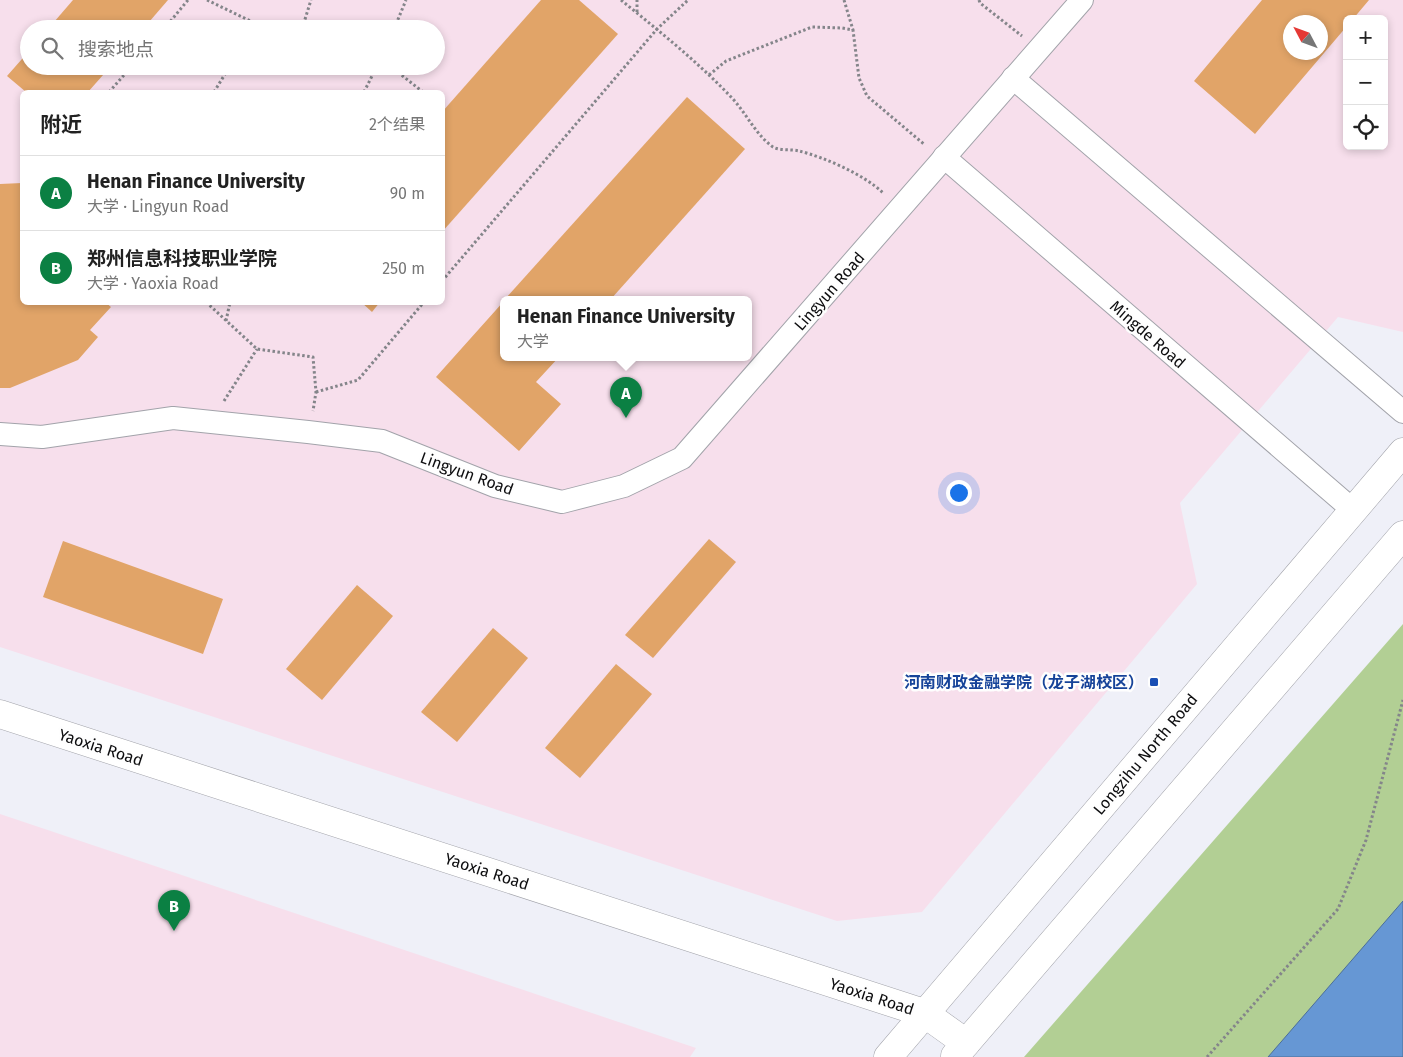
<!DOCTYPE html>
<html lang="zh">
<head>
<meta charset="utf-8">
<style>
	:root { --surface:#fff; --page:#f2f2f2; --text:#222; --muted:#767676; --line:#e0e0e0; --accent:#0b8043 }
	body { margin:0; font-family:"Fira Sans","Noto Sans SC",sans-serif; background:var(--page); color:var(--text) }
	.controls { position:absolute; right:15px; top:15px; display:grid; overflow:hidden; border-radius:8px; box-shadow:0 2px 8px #0003 }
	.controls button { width:45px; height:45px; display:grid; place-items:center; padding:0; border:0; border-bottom:1px solid var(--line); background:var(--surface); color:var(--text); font:25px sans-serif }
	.compass { position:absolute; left:1283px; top:15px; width:45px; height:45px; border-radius:50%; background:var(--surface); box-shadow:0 2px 8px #0003; rotate:311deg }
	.you { position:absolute; left:958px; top:492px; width:18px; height:18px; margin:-12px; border:4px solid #fff; border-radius:50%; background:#1a73e8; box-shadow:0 0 0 8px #1a73e833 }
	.badge { display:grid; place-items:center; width:32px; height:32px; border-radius:50%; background:var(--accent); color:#fff; font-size:16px; font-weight:700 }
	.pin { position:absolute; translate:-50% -41px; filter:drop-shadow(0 1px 2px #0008) }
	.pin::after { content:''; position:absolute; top:26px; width:18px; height:15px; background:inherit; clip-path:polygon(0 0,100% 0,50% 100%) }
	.popup { position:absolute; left:500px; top:296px; width:252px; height:65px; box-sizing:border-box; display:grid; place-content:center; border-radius:8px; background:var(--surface); filter:drop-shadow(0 1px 4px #0005); font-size:16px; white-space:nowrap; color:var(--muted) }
	.popup b { font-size:19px; color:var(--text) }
	.popup::after { content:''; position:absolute; left:50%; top:100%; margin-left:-10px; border:10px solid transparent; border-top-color:var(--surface) }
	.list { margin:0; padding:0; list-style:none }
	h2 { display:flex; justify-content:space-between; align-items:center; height:65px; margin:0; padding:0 20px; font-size:21px }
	h2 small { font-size:16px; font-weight:400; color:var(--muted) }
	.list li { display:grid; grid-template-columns:32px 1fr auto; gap:15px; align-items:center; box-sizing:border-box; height:75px; padding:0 20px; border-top:1px solid var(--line) }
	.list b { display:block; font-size:19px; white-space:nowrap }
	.list p { margin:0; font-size:16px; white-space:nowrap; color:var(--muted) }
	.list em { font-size:16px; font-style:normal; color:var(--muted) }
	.icon { flex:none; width:28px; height:28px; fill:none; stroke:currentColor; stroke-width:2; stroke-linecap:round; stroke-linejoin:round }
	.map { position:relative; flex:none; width:1403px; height:1057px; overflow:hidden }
	.search { position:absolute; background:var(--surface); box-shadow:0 2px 8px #0003; left:20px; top:20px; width:425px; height:55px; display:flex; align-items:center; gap:12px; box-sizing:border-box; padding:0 18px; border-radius:28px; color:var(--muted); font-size:19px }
	.panel { position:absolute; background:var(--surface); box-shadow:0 2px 8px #0003; left:20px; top:90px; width:425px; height:215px; border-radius:8px }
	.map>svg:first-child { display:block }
</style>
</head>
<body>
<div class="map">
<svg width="1403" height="1057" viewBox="0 0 1403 1057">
	<rect width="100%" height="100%" fill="#eff0f8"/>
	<g fill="#f7dfec" fill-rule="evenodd">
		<path d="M0,0H1403V332L1338,317L1180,503L1197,584L922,912L837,921L0,647ZM1347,19H1384V146H1347ZM1290,22H1320V52H1290ZM29,29H436V66H29ZM22,92H442V302H22ZM504,299H748V357H504Z"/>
		<path d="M0,814L696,1048L690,1057H0Z"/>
	</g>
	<path fill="#b2cf94" d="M1403,624V1057H1024Z"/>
	<path fill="#6697d4" stroke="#4b6e99" d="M1403,901V1057H1268Z"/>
	<g fill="#e1a468" fill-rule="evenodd">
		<path d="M73,0H168L143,29H48Z"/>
		<path d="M541,0H579L618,34L442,232V112Z"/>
		<path d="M1262,0H1369L1353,19H1347V26L1255,134L1194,81ZM1290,22H1320V52H1290Z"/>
		<path d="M29,51V66H111L88,92H26L7,76Z"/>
		<path d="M687,97L745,149L611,299H505Z"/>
		<path d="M22,183V302H105L111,307L90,330L98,337L78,360L10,388H0V184Z"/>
		<path d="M504,301V357H559L536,382L561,404L519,451L436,377Z"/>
		<path d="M361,302H380L372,312Z"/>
		<path d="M709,539L736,562L653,658L625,635Z"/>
		<path d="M63,541L223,599L203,654L43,597Z"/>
		<path d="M357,585L393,616L322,700L286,669Z"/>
		<path d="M493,628L528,658L457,742L421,712Z"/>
		<path d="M616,664L652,694L580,778L545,748Z"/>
	</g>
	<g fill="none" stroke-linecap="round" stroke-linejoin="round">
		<defs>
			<g id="minor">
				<path d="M1013,78L1403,412"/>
				<path d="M944,157L1353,510"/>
				<path d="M0,434L42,437L173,418L308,432L382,441L495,486L562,502L624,486L682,458L1082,0"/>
			</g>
			<g id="tertiary">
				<path d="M0,714L924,1013L966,1043"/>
				<path d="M955,1056L1403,535"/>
				<path d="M888,1057L1403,452"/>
			</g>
		</defs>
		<use href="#minor" stroke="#a2a3aa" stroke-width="24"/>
		<use href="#tertiary" stroke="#a2a3aa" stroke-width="29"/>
		<g stroke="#84858a" stroke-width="3" stroke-dasharray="2.5 2.5" stroke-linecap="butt">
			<path d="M207,0L267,29"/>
			<path d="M621,0C659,31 698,62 732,98C747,114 755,134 773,147C780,151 791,149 799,151C824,157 865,175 883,193"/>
			<path d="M844,0L853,30"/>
			<path d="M979,0L980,3L1022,36"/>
			<path d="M637,12V0"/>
			<path d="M164,29L188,0"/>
			<path d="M302,29L311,0"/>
			<path d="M394,29L406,0"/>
			<path d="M390,66L423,92"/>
			<path d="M709,75L726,61L812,27L842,28L853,30L859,78L867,96L925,145"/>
			<path d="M109,92L132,66"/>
			<path d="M214,92L230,66"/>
			<path d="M364,92L377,66"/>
			<path d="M442,109L444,110"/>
			<path d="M442,281L657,29L688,0"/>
			<path d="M206,302L257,349L313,357L316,392L313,411"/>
			<path d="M226,321L230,302"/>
			<path d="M316,392L358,380L424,302"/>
			<path d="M224,401L257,349"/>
			<path d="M1207,1057L1338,909L1366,840L1403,700"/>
		</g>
		<use href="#minor" stroke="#fff" stroke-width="22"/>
		<use href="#tertiary" stroke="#fff" stroke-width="28"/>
	</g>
	<rect fill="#1a4fb4" stroke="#fefefe" stroke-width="2" x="1149" y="677" width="10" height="10" rx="2.5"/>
	<g text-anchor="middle" stroke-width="5" stroke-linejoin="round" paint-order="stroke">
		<g font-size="16" fill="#0d0d0f" stroke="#fefefe">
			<text transform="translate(829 291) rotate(-49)" y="6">Lingyun Road</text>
			<text transform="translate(1148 334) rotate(41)" y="6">Mingde Road</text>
			<text transform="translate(467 473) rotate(20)" y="6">Lingyun Road</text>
			<text transform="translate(101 747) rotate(18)" y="6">Yaoxia Road</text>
			<text transform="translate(1145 754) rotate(-50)" y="6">Longzihu North Road</text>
			<text transform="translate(487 871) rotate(18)" y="6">Yaoxia Road</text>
			<text transform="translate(872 996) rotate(18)" y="6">Yaoxia Road</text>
		</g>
		<g font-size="16" font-weight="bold" fill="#164399" stroke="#fefefe" text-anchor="end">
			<text x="1144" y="688">河南财政金融学院（龙子湖校区）</text>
		</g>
	</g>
</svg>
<div class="controls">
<button>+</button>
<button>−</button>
<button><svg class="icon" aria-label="locate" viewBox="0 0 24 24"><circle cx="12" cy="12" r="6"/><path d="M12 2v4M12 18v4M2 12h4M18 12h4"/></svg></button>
</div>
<svg class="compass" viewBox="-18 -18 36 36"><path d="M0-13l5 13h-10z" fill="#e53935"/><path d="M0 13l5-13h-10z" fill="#767676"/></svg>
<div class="you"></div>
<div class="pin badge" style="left:626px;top:418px">A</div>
<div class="popup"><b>Henan Finance University</b>大学</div>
<div class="pin badge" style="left:174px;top:931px">B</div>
<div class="search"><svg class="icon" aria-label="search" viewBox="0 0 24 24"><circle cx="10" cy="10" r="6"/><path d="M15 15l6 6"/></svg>搜索地点</div>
<section class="panel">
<h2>附近<small>2个结果</small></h2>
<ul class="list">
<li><span class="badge">A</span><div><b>Henan Finance University</b><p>大学 · Lingyun Road</p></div><em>90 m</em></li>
<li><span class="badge">B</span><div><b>郑州信息科技职业学院</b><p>大学 · Yaoxia Road</p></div><em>250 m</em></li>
</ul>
</section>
</div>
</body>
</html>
